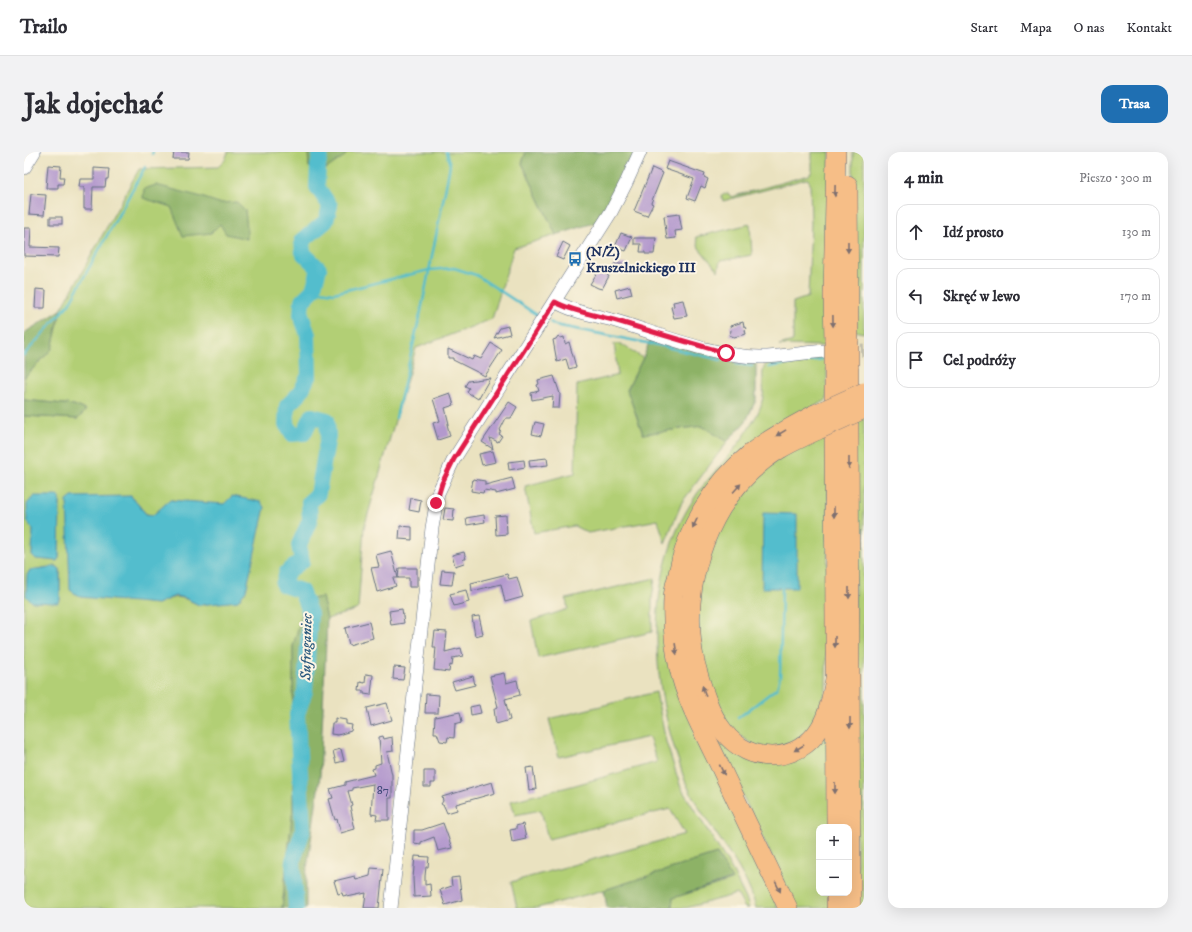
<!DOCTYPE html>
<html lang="pl">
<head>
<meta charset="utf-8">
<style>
	:root { --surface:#fff; --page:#f2f2f3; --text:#2b2b33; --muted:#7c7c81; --line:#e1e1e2; --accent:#1f6fb2 }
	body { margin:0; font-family:"IM FELL DW Pica",serif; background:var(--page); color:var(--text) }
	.controls { position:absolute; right:12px; bottom:12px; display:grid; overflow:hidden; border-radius:8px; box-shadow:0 4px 16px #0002 }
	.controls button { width:36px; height:36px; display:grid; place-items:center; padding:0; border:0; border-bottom:1px solid var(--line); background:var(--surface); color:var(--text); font:20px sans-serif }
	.stop { position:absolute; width:12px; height:12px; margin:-9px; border:3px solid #e11d48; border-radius:50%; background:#fff }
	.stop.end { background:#e11d48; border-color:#fff; box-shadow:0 1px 4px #0008 }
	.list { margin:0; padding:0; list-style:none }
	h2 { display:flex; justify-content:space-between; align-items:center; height:52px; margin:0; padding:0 16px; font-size:17px }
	h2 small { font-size:13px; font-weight:400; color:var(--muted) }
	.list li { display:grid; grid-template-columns:26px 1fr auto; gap:12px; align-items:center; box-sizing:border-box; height:56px; margin:0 8px 8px; padding:0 8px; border:1px solid var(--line); border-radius:12px }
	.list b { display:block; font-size:15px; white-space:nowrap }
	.list em { font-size:13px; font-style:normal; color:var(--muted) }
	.icon { flex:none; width:22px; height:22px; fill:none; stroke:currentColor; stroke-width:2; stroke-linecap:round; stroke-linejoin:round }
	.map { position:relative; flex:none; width:840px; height:756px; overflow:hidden; border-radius:12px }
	header { display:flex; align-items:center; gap:24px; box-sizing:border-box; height:56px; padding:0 20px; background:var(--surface); border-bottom:1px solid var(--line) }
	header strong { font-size:19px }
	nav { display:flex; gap:22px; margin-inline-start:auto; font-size:14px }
	.intro { display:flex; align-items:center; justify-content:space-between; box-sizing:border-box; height:96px; padding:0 24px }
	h1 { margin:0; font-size:28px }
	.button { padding:10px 18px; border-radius:12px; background:var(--accent); color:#fff; font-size:14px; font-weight:700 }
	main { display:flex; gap:24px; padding:0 24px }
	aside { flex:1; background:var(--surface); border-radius:12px; box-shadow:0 4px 16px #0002 }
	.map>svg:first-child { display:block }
</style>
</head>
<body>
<header>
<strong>Trailo</strong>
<nav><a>Start</a><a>Mapa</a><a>O nas</a><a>Kontakt</a></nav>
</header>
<div class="intro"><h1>Jak dojechać</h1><a class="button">Trasa</a></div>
<main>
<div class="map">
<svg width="840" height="756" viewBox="0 0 840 756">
	<rect width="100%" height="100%" fill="#fcf5e5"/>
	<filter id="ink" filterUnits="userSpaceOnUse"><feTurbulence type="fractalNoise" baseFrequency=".025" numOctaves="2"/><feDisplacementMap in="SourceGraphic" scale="8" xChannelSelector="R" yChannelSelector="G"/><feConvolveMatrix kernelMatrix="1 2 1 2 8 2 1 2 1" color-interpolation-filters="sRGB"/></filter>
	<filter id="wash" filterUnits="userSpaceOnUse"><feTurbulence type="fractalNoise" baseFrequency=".012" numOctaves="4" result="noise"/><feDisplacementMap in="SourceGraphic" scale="16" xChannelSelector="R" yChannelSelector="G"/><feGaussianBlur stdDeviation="0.9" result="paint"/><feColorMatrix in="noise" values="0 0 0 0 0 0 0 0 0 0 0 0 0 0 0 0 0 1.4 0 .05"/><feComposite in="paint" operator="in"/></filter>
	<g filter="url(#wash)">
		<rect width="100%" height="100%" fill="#eae2c0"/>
		<g fill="#b2cf75" stroke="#667f6a" fill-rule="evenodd">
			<path d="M204,0H284L285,15L322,3V0H502L498,11L532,83L490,96L468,167L392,196L340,376L334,457L303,467L298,445L269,494V656L258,756H0V264L54,267L62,258L50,253L0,248V226L28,197L37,158L115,17L194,15L201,8ZM107,344L122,362L129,363L147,348L200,353L175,453C154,443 154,443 133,452ZM36,346L35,406L33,409L8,403L9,378ZM32,414L36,417V448L34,451L3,423L6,418Z"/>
			<path d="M788,0H806L803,194L755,193L769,189V150L784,145L787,71L786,31L784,27H782L699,49L697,43L704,41L707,45L785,23L788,19Z"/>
			<path d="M829,0H840V181L830,179Z"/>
			<path d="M726,72L728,103L696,109L694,119L675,96L672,85Z"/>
			<path d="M590,192H597L619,206L603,238L619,282L678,274L703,290L658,350L641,391L634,368L564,381L550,374L510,381L501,334L551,321L553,233L594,223Z"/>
			<path d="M803,204V248L754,273L641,450L754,756H732C721,712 682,675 663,633C659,625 657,616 654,607C627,529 621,426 666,353C683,323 712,301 728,271C732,265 737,256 738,249C741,240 738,229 739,219C740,215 742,211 744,208Z"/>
			<path d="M840,265V756H833L830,270Z"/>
			<path d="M794,271V274C750,296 713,320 688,364C670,394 662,428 661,462C660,509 682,594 733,608C749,612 761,610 776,602C792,592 802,581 807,563L808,675H795V741H808L809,756H772C750,710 729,665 707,619C688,579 666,538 658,493C647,426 678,355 727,311C747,293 771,281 794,271Z"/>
			<path d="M805,282L802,538L792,573L758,599H738L703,575L678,519L672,440L695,373L726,330L754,306Z"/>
			<path d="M631,426L628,446V480L514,506L507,469L544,457L542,447Z"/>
			<path d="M632,540L642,590L657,636L707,716L723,749L725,756H721L713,742L662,756H648L649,746L708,728L693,702L580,738L513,756H493L487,730L661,682L646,657L524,687L517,658L491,663L487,649L544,635L633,610L625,585L535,605L525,567Z"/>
		</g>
		<g fill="#8db266" stroke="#547062">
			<path d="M284,0H322V3L298,20L285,15Z"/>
			<path d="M502,0H612L576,69L532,83L498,11Z"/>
			<path d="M132,33L174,44L195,51L213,50L221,58L223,76V87L202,82L196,72L187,81L159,84L147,55L119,46L120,37Z"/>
			<path d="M37,158L28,197L0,226V181Z"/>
			<path d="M628,183L732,209V248L722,269L703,290L678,274L619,282L603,238L619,206Z"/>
			<path d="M0,248L50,253L62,258L54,267L0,264Z"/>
			<path d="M298,445L303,467L296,624L282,724V756H258L269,656V494L282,448Z"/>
			<path d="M693,702L708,727L649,746L648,756H583L580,738Z"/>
		</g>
		<g fill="#52bdcd" stroke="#367696">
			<path d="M10,344H33L36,346L35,406L33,409L12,407L8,403L9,378L3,369V352Z"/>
			<path d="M107,344L122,362L129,363L146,348L200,352L208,344L237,350L241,355L222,439L214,449L175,453L161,446L151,444L133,452L56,445L46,438L43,349L48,345Z"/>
			<path d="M739,361L773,362V436H738Z"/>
			<path d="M32,414L36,417V448L34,451L8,450L2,444L3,423L6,418Z"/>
		</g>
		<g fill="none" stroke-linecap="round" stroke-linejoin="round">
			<g stroke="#52bdcd" stroke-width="2.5">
				<path d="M128,2L129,0"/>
				<path d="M289,138L310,141L405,118L430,116L452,123L513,163"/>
				<path d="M526,170L531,173L638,194L697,208"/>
				<path d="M0,203L45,152L121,15"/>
				<path d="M712,212L728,214"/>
				<path d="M745,215L798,207"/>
				<path d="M372,266L397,159L423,29L426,13L422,0"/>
				<path d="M714,566L753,536L756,525L758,436"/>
			</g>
			<path stroke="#52bdcd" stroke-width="16" d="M272,756L269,709L279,678L273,562L281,539L286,462L277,439L259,433L263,420L278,409L275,393L286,368L285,350L294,342L304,284L303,268L288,264L280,281L268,282L262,272L263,254L276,241L285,223L284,183L277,163L278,149L289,138L295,117L279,101L278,89L302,69L306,54L293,35L294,14L297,0"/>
		</g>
		<g id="blocks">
			<g fill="#b399cd">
				<path d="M150,0H165L164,7H149Z"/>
				<path d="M644,9L681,22L680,25L684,27L681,36L677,34L671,49L663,46L670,27L641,17Z"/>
				<path d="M24,13L37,14L36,25H40L39,32H34V36H22Z"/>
				<path d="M70,16L85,17L84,27H82L81,35H69L68,57H60V35H55L56,27H70Z"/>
				<path d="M628,16L639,21L627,51L629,52L623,64L610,59Z"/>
				<path d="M7,42L22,43L20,63L5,62Z"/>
				<path d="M655,62L658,78L651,79L652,86L643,87L640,64Z"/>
				<rect x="26" y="65" width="12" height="7"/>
				<path d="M0,76H7L6,95L35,96L34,105L0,104Z"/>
				<path d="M597,81L608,85L602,99L591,95Z"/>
				<path d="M610,86H632L630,102H621V100H616L617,92H610Z"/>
				<path d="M539,90L546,94L539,108L532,105Z"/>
				<path d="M590,112H603V120L590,119Z"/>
				<path d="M575,118L585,124L578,137L574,136L566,132Z"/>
				<path d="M606,134L608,142L593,146L591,138Z"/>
				<path d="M12,137L22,138L21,156H11Z"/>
				<path d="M659,148L663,164L650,166L647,155L650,154L649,150Z"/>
				<path d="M719,170L720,175L722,176L721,178L722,182L710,185L705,183L707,179L706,174Z"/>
				<path d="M484,174L486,182L470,186L476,176Z"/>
				<path d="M534,184L537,186L540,185L541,192L545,190L552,215L545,217L542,207L533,210L529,188L532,187Z"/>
				<path d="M467,191L478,198L461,224L429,208V206H424V197L448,208L450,204L457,207Z"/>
				<path d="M530,224L536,242L535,256H528L529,244L508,248L507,241L515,239L513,233L515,232L514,228Z"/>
				<path d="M466,226L454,247L443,240L445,236L441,234L444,229Z"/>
				<path d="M426,241L430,253L421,256L425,272H423L426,284L414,288L409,271L416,269L409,247Z"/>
				<path d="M485,250L493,255L487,266H482L476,278L477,279L475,282L478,284L474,290L466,286L469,297L458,290Z"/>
				<path d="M511,270L520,272L517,284L508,282Z"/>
				<path d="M469,299L472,310L458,313L455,302Z"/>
				<path d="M523,306L524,313L506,315L505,308Z"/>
				<path d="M500,308L501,315L485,318L484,310Z"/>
				<path d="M488,326L491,337L472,342V340L460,338L459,341L447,339L449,327L461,329V333Z"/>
				<path d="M387,346L397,348L395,360L385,358Z"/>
				<path d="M421,356L430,357L429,369L419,368Z"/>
				<path d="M460,363L461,370L443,373L442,366Z"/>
				<path d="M482,363L483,382L472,383L471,364Z"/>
				<path d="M376,374L388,375V388L375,387Z"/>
				<path d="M367,399L374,426H369L372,434L353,440L347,416L355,415L352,403Z"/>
				<path d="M440,400L442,407H439L440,411L431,414L428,403Z"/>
				<path d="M375,416H393V435H385V426H374Z"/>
				<path d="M418,418L430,419L428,433L416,432Z"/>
				<path d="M483,422L485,427L493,425L499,445L481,450L477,432L448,439L447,431Z"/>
				<path d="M442,438L445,450L430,454L426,442Z"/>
				<path d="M378,457L380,471L367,473L365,459Z"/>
				<path d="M455,464L459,482L451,484L448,465Z"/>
				<path d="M345,470L349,486L325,493L321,476Z"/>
				<path d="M411,479L423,480L421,500L437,496L439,504L429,506L428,514L426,513L425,520L410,518L412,495H409Z"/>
				<path d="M370,515L381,516L379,528L369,527Z"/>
				<path d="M480,521L482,531L493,528L496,543L481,547L486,568L472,572L470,557L474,555L466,524Z"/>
				<path d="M342,522L349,523L347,543L340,542V539H335L336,530L341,531Z"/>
				<path d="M449,524L451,533L431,538L428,530Z"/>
				<path d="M402,542L415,543L414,561H401Z"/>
				<path d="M363,551L368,568L347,574L343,556Z"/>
				<path d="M455,553L457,561L447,563L446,555Z"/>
				<path d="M436,560L438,570L431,572L430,586L424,585L423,590L416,589L413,581H410L411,565Z"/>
				<path d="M311,566L322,568V572L328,573L327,579L314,583L307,582L308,571H311Z"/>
				<path d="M359,584L360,587L368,585L369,599L363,600L368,623V646H365V668H352L353,663L347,662L349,632L328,636V638L324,639L328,653L326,654L331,677L317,681L313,667L311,668L305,647L309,646L306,637L321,633V630L350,623L348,617L351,616V613L357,611L355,585Z"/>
				<path d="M317,597L320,609L312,611L309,599Z"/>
				<path d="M509,615L512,637L505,638L502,616Z"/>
				<path d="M400,619H411V631H407V635H400Z"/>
				<path d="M468,630L471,641L432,652L433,658L423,661L420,654L417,652L419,649L418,645Z"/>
				<path d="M419,671L428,696L414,699L410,685L397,690V692L390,691V678H398Z"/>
				<path d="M499,672L502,687L488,690L486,678L492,677V674Z"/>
				<path d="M391,704L405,705L404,715H402L401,724V733L406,732L407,744L390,745L389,726Z"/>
				<path d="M347,716L359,717L355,756H340L342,741L323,745V743L319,744L318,741L314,742L310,729L331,724L332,728L346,724Z"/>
				<path d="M435,725L438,748L421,753L416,738L428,734L427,726Z"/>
			</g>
		</g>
	</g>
	<g filter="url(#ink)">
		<use href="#blocks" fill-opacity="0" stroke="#636e80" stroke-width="1"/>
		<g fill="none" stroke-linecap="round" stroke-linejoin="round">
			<path stroke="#c1beac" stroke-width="13" stroke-dasharray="13 6" stroke-linecap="butt" d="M818,199L840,198"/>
			<defs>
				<g id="minor">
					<path d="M0,16L10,0"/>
					<path d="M531,149C550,161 573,163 595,170C637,183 692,205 736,205C759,205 781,200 803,199"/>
					<path d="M367,756L408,376L414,341L430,307L587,60L602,31L616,0"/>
				</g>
				<g id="highway">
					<path d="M824,33L825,189"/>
					<path d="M810,189L809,143L812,0"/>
					<path d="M810,214V245"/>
					<path d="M825,238V214"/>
					<path d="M825,272L827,756"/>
					<path d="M794,278C781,284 768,290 756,297C685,341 654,431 671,510C677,533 685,561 700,580C725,613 774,612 796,576C805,561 808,543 811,527"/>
					<path d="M810,279L812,675"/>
					<path d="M812,741V756"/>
					<path d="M764,756C740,707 717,658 693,608C680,581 661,546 655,516C650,494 648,470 649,447C649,440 651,433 653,426C662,377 688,333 727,301C746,285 770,274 791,262"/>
				</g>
			</defs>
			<use href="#minor" stroke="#636e80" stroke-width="14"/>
			<use href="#highway" stroke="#636e80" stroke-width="20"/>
			<use href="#minor" stroke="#fff" stroke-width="13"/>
			<use href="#highway" stroke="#f6be87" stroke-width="19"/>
			<defs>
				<g id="highway-bridge">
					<path d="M810,189V214"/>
					<path d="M825,189V214"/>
					<path d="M791,262L840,240"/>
					<path d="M794,278L840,257"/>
				</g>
			</defs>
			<use href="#highway-bridge" stroke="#636e80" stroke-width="20" stroke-linecap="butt"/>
			<use href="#highway-bridge" stroke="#f6be87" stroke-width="19"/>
		</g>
		<defs><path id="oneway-solid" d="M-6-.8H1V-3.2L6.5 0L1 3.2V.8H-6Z"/></defs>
		<g fill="#7e6f70">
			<use href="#oneway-solid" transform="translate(811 39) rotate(91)"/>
			<use href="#oneway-solid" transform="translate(824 95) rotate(90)"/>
			<use href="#oneway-solid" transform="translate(809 169) rotate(89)"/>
			<use href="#oneway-solid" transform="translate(757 281) rotate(149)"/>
			<use href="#oneway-solid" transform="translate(825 311) rotate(90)"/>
			<use href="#oneway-solid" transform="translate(713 336) rotate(-48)"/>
			<use href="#oneway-solid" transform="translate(810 360) rotate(90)"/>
			<use href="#oneway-solid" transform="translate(671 371) rotate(116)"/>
			<use href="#oneway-solid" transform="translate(825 441) rotate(90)"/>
			<use href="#oneway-solid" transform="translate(811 490) rotate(90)"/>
			<use href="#oneway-solid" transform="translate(652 497) rotate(81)"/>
			<use href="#oneway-solid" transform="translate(680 539) rotate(-108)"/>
			<use href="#oneway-solid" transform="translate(826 571) rotate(90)"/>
			<use href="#oneway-solid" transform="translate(775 596) rotate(149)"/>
			<use href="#oneway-solid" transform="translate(698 618) rotate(64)"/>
			<use href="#oneway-solid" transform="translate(811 636) rotate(90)"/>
			<use href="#oneway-solid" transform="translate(754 735) rotate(64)"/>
		</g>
	</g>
	<g fill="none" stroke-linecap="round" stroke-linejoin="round" filter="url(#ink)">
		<path stroke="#e11d48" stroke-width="5" d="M412,351L418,331L430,307L531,150C550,160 572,163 593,169C629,180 666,191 702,201"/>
	</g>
	<defs>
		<symbol id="bus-bare" viewBox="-9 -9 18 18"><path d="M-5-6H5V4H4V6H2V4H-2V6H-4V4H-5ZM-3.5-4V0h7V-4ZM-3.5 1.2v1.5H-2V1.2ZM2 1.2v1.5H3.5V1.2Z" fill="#1f6fb2" stroke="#fcf5e5" stroke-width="2.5" paint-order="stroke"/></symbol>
	</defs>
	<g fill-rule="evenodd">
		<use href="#bus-bare" x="541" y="97" width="20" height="20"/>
	</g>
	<g text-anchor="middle" stroke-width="4" stroke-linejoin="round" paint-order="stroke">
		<g font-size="12" fill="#414a7a">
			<text x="359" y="642">87</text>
		</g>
		<g font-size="14" font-weight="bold" fill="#1b2f5e" stroke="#fcf5e5" text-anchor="start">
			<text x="562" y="104">(N/Ż)<tspan x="562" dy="16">Kruszelnickiego III</tspan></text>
		</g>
		<g font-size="15" font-style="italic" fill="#2c5a7f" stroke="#fcf5e5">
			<text transform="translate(282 495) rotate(-89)" y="5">Sufraganiec</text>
		</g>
	</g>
</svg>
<div class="controls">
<button>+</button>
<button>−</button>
</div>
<div class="stop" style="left:702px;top:201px"></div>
<div class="stop end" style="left:412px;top:351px"></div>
</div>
<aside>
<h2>4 min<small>Pieszo · 300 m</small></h2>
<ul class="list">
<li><svg class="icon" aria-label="ahead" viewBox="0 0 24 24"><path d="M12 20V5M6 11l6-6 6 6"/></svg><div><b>Idź prosto</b></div><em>130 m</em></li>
<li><svg class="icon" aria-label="left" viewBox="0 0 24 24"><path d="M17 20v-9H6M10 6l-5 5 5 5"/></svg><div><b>Skręć w lewo</b></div><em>170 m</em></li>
<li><svg class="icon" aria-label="arrive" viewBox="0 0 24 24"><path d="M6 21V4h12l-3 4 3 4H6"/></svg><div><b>Cel podróży</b></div></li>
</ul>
</aside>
</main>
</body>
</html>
